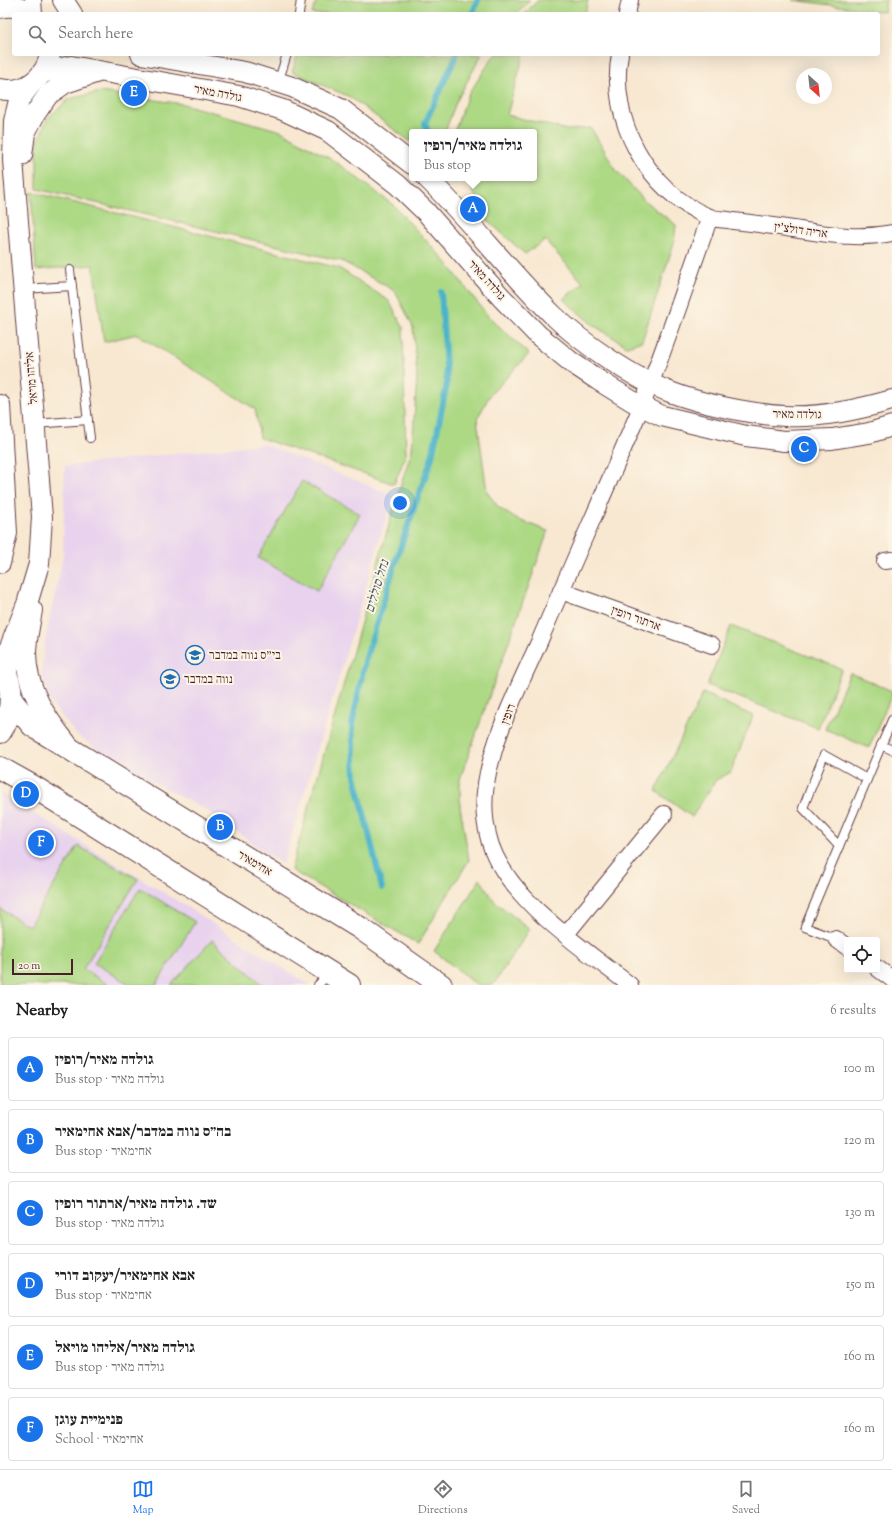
<!DOCTYPE html>
<html lang="en">
<head>
<meta charset="utf-8">
<style>
	:root { --surface:#fff; --page:#f2f2f2; --text:#222; --muted:#767676; --line:#e0e0e0; --accent:#1a73e8 }
	body { margin:0; font-family:"Sorts Mill Goudy","Frank Ruhl Libre",serif; background:var(--page); color:var(--text) }
	.controls { position:absolute; right:12px; bottom:12px; display:grid; overflow:hidden; border-radius:4px; box-shadow:0 4px 16px #0002 }
	.controls button { width:36px; height:36px; display:grid; place-items:center; padding:0; border:0; border-bottom:1px solid var(--line); background:var(--surface); color:var(--text); font:20px sans-serif }
	.compass { position:absolute; left:796px; top:68px; width:36px; height:36px; border-radius:50%; background:var(--surface); box-shadow:0 4px 16px #0002; rotate:153deg }
	.scale { position:absolute; left:12px; bottom:10px; width:61px; box-sizing:border-box; padding-left:4px; border:2px solid #4a1f2b; border-top:0; font-size:11px; line-height:14px; white-space:nowrap; color:#4a1f2b; -webkit-text-stroke:3px #fcf5e5; paint-order:stroke }
	.you { position:absolute; left:400px; top:503px; width:14px; height:14px; margin:-10px; border:3px solid #fff; border-radius:50%; background:#1a73e8; box-shadow:0 0 0 6px #1a73e833 }
	.badge { display:grid; place-items:center; width:26px; height:26px; border-radius:50%; background:var(--accent); color:#fff; font-size:13px; font-weight:700 }
	.pin { position:absolute; translate:-50% -50%; border:2px solid #fff; box-shadow:0 1px 4px #0006 }
	.popup { position:absolute; left:409px; top:129px; width:128px; height:52px; box-sizing:border-box; display:grid; place-content:center; border-radius:4px; background:var(--surface); filter:drop-shadow(0 1px 3px #0005); font-size:13px; white-space:nowrap; color:var(--muted) }
	.popup b { font-size:15px; color:var(--text) }
	.popup::after { content:''; position:absolute; left:50%; top:100%; margin-left:-8px; border:8px solid transparent; border-top-color:var(--surface) }
	.list { margin:0; padding:0; list-style:none }
	h2 { display:flex; justify-content:space-between; align-items:center; height:52px; margin:0; padding:0 16px; font-size:17px }
	h2 small { font-size:13px; font-weight:400; color:var(--muted) }
	.list li { display:grid; grid-template-columns:26px 1fr auto; gap:12px; align-items:center; box-sizing:border-box; height:64px; margin:0 8px 8px; padding:0 8px; border:1px solid var(--line); border-radius:4px }
	.list b { display:block; font-size:15px; white-space:nowrap }
	.list p { margin:0; font-size:13px; white-space:nowrap; color:var(--muted) }
	.list em { font-size:13px; font-style:normal; color:var(--muted) }
	.icon { flex:none; width:22px; height:22px; fill:none; stroke:currentColor; stroke-width:2; stroke-linecap:round; stroke-linejoin:round }
	.map { position:relative; flex:none; width:892px; height:985px; overflow:hidden }
	.search { position:absolute; background:var(--surface); box-shadow:0 4px 16px #0002; left:12px; right:12px; top:12px; height:44px; display:flex; align-items:center; gap:10px; box-sizing:border-box; padding:0 14px; border-radius:4px; color:var(--muted); font-size:15px }
	.sheet { height:484px; background:var(--surface) }
	nav { display:flex; justify-content:space-around; align-items:center; box-sizing:border-box; height:56px; border-top:1px solid var(--line); background:var(--surface); font-size:11px; color:var(--muted) }
	nav a { display:grid; justify-items:center; gap:2px }
	nav .on { color:var(--accent) }
	.map>svg:first-child { display:block }
</style>
</head>
<body>
<div class="map">
<svg width="892" height="985" viewBox="0 0 892 985">
	<rect width="100%" height="100%" fill="#fcf5e5"/>
	<filter id="ink" filterUnits="userSpaceOnUse"><feTurbulence type="fractalNoise" baseFrequency=".025" numOctaves="2"/><feDisplacementMap in="SourceGraphic" scale="8" xChannelSelector="R" yChannelSelector="G"/><feConvolveMatrix kernelMatrix="1 2 1 2 8 2 1 2 1" color-interpolation-filters="sRGB"/></filter>
	<filter id="wash" filterUnits="userSpaceOnUse"><feTurbulence type="fractalNoise" baseFrequency=".012" numOctaves="4" result="noise"/><feDisplacementMap in="SourceGraphic" scale="16" xChannelSelector="R" yChannelSelector="G"/><feGaussianBlur stdDeviation="0.9" result="paint"/><feColorMatrix in="noise" values="0 0 0 0 0 0 0 0 0 0 0 0 0 0 0 0 0 1.4 0 .05"/><feComposite in="paint" operator="in"/></filter>
	<g filter="url(#wash)">
		<rect width="100%" height="100%" fill="#f8e8d1"/>
		<g fill="#e8d2ee">
			<path d="M263,444L393,495L283,865L211,813L114,761L77,735L51,703L41,674L46,635L63,558L65,466Z"/>
			<path d="M0,793L166,894L310,985H0Z"/>
		</g>
		<g fill="#add985" stroke="#7c7c58">
			<path d="M317,0H530L517,14H312Z"/>
			<path d="M538,0H588L585,14H524Z"/>
			<path d="M792,0H886L884,12Z"/>
			<path d="M298,54H482L456,102L445,132H412V143L350,97L292,72Z"/>
			<path d="M495,54H524L507,115L567,130L591,128L616,170L646,202L676,225L674,243L642,341L627,346L593,325L563,299L583,283L545,240L525,254L486,219L467,178H534V132H454L468,95Z"/>
			<path d="M100,92L183,104L281,131L336,162L393,205L446,262L488,316L529,354L490,395L477,419L487,492L499,508L516,519L548,531L460,779V806L469,860L418,944L291,870L395,503L412,450L417,376L413,327L395,291L342,261L37,189V144L47,119L69,99Z"/>
			<path d="M31,192L339,268L389,301L403,327L404,371L406,455L394,484L260,438L255,409L137,334L104,342L93,265L36,270Z"/>
			<path d="M302,481L360,514L317,591L258,558Z"/>
			<path d="M731,626L842,669L818,728L707,685Z"/>
			<path d="M850,673L892,691V694L869,748L825,729Z"/>
			<path d="M703,693L753,716L731,772L716,780L692,817L656,791Z"/>
			<path d="M78,846L138,879L83,969L109,985H0V909L29,926Z"/>
			<path d="M480,879L495,902L530,929L493,985H477L434,951Z"/>
			<path d="M140,888L195,922L156,985H131L94,963Z"/>
			<path d="M212,940L263,985H171Z"/>
		</g>
		<g fill="none" stroke-linecap="round" stroke-linejoin="round">
			<g stroke="#4ab3c9" stroke-width="6">
				<path d="M472,14L478,0"/>
				<path d="M428,132L425,123L457,54"/>
				<path d="M382,888L355,776L352,725L365,661L397,557L432,457L447,383L441,292"/>
			</g>
		</g>
	</g>
	<g filter="url(#ink)">
		<g fill="none" stroke-linecap="round" stroke-linejoin="round">
			<defs>
				<g id="service">
					<path d="M299,14L301,0"/>
					<path d="M278,83L287,54"/>
					<path d="M70,270L90,438"/>
					<path d="M23,289L72,286"/>
					<path d="M35,424L88,420"/>
					<path d="M881,745L892,750"/>
					<path d="M839,846L803,808L824,755L867,779"/>
					<path d="M836,939L805,927L892,720"/>
					<path d="M318,985L329,974"/>
				</g>
				<g id="minor">
					<path d="M33,0L34,14"/>
					<path d="M627,14L630,0"/>
					<path d="M620,54C608,119 647,191 709,217C716,220 726,219 733,221C753,223 773,226 793,229C828,234 857,240 892,233"/>
					<path d="M885,561L892,560"/>
					<path d="M561,591L712,645"/>
					<path d="M566,934L664,814"/>
					<path d="M836,939L847,947"/>
					<path d="M877,968L892,979"/>
					<path d="M630,985C583,948 501,896 488,835C482,811 484,785 491,761C501,721 523,678 540,640C573,562 608,485 641,407C667,345 687,280 710,217"/>
				</g>
				<g id="tertiary">
					<path d="M63,0L72,14"/>
					<path d="M0,8C11,5 22,8 32,14"/>
					<path d="M141,54L245,72L292,87L341,109L412,164"/>
					<path d="M42,73L71,66L239,96L283,110L328,131L398,185L426,212L501,297L538,335L571,362L598,380L632,401L662,416L746,436L784,441L832,439L869,433L892,426"/>
					<path d="M0,89C24,94 46,78 50,54"/>
					<path d="M22,155L25,133L35,114L48,95L65,83L98,72"/>
					<path d="M427,178C472,222 509,272 554,316C582,343 633,378 670,392C698,403 755,415 785,416C821,418 857,410 892,400"/>
					<path d="M0,405L7,533L0,563"/>
					<path d="M32,610C30,624 26,639 26,653C26,689 46,718 67,744"/>
					<path d="M7,674L10,647L27,604L39,564L42,517L13,160L14,121L19,100L32,83"/>
				</g>
				<g id="secondary">
					<path d="M0,663C14,684 15,711 0,732"/>
					<path d="M11,700L32,725L41,731L360,928L441,985"/>
					<path d="M0,768L34,787L349,985"/>
				</g>
			</defs>
			<use href="#service" stroke="#643d44" stroke-width="10"/>
			<use href="#minor" stroke="#643d44" stroke-width="18"/>
			<use href="#tertiary" stroke="#643d44" stroke-width="22"/>
			<use href="#secondary" stroke="#643d44" stroke-width="24"/>
			<use href="#service" stroke="#fff" stroke-width="8"/>
			<use href="#minor" stroke="#fff" stroke-width="16"/>
			<use href="#tertiary" stroke="#fff" stroke-width="20"/>
			<use href="#secondary" stroke="#fff" stroke-width="22"/>
		</g>
	</g>
	<defs>
		<symbol id="school-ring" viewBox="-11 -11 22 22"><circle r="9.5" fill="#fcf5e5" stroke="#1f6fb2" stroke-width="1.5"/><path d="M0-5L7-2L0 1L-7-2ZM-4 1L0 2.5L4 1V4Q0 6-4 4Z" fill="#1f6fb2"/></symbol>
	</defs>
	<g fill-rule="evenodd">
		<use href="#school-ring" x="184" y="644" width="22" height="22"/>
		<use href="#school-ring" x="159" y="668" width="22" height="22"/>
	</g>
	<g text-anchor="middle" stroke-width="4" stroke-linejoin="round" paint-order="stroke">
		<g font-size="12" fill="#4a1f2b" stroke="#fcf5e5">
			<text transform="translate(218 93) rotate(11)" y="4">גולדה מאיר</text>
			<text transform="translate(801 230) rotate(8)" y="4">אריה דולצ'ין</text>
			<text transform="translate(487 280) rotate(48)" y="4">גולדה מאיר</text>
			<text transform="translate(31 378) rotate(-95)" y="4">אליהו מויאל</text>
			<text transform="translate(797 414) rotate(1)" y="4">גולדה מאיר</text>
			<text transform="translate(636 618) rotate(20)" y="4">ארתור רופין</text>
			<text transform="translate(508 714) rotate(-69)" y="4">רופין</text>
			<text transform="translate(255 863) rotate(31)" y="4">אחימאיר</text>
		</g>
		<g font-size="12" fill="#4a1f2b" stroke="#fcf5e5" text-anchor="start">
			<text x="209" y="659">בי"ס נווה במדבר</text>
			<text x="184" y="683">נווה במדבר</text>
		</g>
		<g font-size="13" font-style="italic" fill="#4a5a6a" stroke="#fcf5e5">
			<text transform="translate(376 586) rotate(-73)" y="5">נחל סוללים</text>
		</g>
	</g>
</svg>
<div class="controls">
<button><svg class="icon" aria-label="locate" viewBox="0 0 24 24"><circle cx="12" cy="12" r="6"/><path d="M12 2v4M12 18v4M2 12h4M18 12h4"/></svg></button>
</div>
<svg class="compass" viewBox="-18 -18 36 36"><path d="M0-13l5 13h-10z" fill="#e53935"/><path d="M0 13l5-13h-10z" fill="#767676"/></svg>
<div class="scale">20 m</div>
<div class="you"></div>
<div class="pin badge" style="left:473px;top:209px">A</div>
<div class="popup"><b>גולדה מאיר/רופין</b>Bus stop</div>
<div class="pin badge" style="left:220px;top:827px">B</div>
<div class="pin badge" style="left:804px;top:449px">C</div>
<div class="pin badge" style="left:26px;top:794px">D</div>
<div class="pin badge" style="left:134px;top:93px">E</div>
<div class="pin badge" style="left:41px;top:843px">F</div>
<div class="search"><svg class="icon" aria-label="search" viewBox="0 0 24 24"><circle cx="10" cy="10" r="6"/><path d="M15 15l6 6"/></svg>Search here</div>
</div>
<section class="sheet">
<h2>Nearby<small>6 results</small></h2>
<ul class="list">
<li><span class="badge">A</span><div><b>גולדה מאיר/רופין</b><p>Bus stop · גולדה מאיר</p></div><em>100 m</em></li>
<li><span class="badge">B</span><div><b>בה״ס נווה במדבר/אבא אחימאיר</b><p>Bus stop · אחימאיר</p></div><em>120 m</em></li>
<li><span class="badge">C</span><div><b>שד. גולדה מאיר/ארתור רופין</b><p>Bus stop · גולדה מאיר</p></div><em>130 m</em></li>
<li><span class="badge">D</span><div><b>אבא אחימאיר/יעקוב דורי</b><p>Bus stop · אחימאיר</p></div><em>150 m</em></li>
<li><span class="badge">E</span><div><b>גולדה מאיר/אליהו מויאל</b><p>Bus stop · גולדה מאיר</p></div><em>160 m</em></li>
<li><span class="badge">F</span><div><b>פנימיית עוגן</b><p>School · אחימאיר</p></div><em>160 m</em></li>
</ul>
</section>
<nav>
<a class="on"><svg class="icon" aria-label="map" viewBox="0 0 24 24"><path d="M3 6l6-2 6 2 6-2v14l-6 2-6-2-6 2zM9 4v14M15 6v14"/></svg>Map</a>
<a><svg class="icon" aria-label="directions" viewBox="0 0 24 24"><path d="M12 3l9 9-9 9-9-9zM9 14v-3h6M13 9l2 2-2 2"/></svg>Directions</a>
<a><svg class="icon" aria-label="saved" viewBox="0 0 24 24"><path d="M7 4h10v16l-5-4-5 4z"/></svg>Saved</a>
</nav>
</body>
</html>
